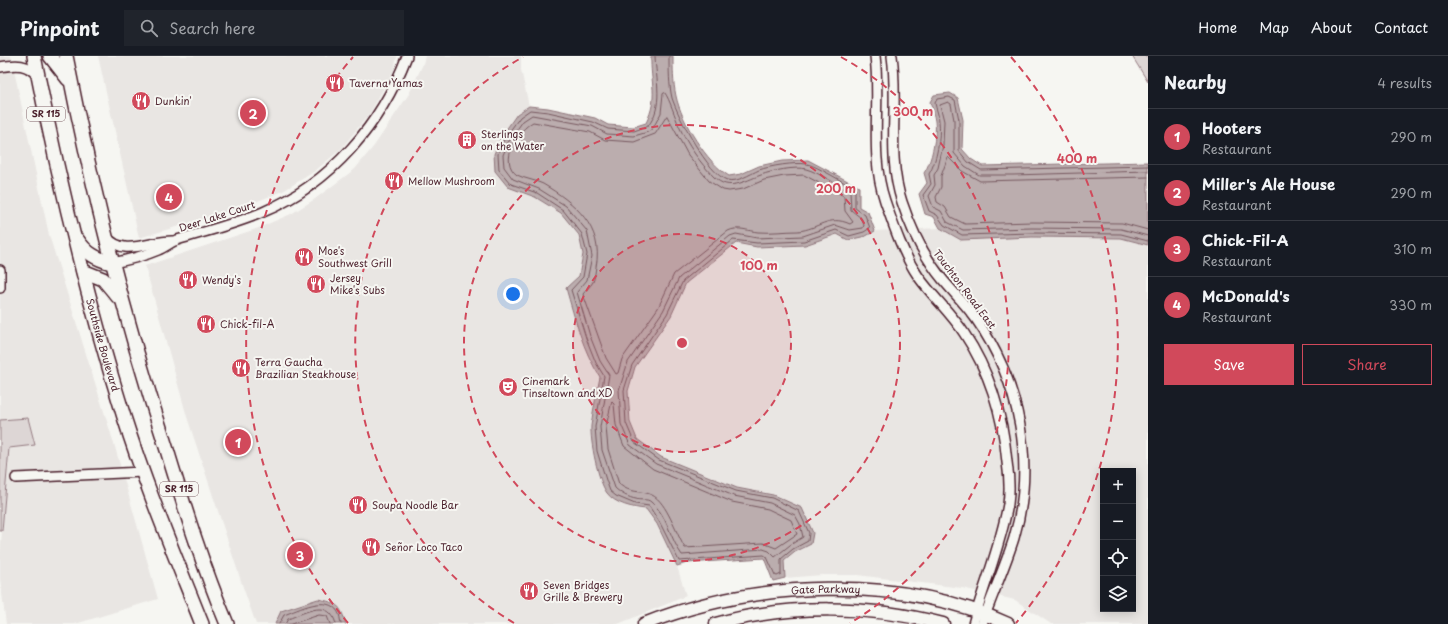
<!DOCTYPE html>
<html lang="en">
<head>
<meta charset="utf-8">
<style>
	:root { --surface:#171b24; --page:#20242c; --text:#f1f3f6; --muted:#9ea1a6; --line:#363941; --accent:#d1495b }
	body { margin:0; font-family:"Playpen Sans",sans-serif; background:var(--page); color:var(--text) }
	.controls { position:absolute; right:12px; bottom:12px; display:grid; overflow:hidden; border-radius:0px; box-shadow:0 2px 10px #0003 }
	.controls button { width:36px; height:36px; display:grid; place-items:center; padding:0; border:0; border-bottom:1px solid var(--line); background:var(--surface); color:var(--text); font:20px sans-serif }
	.you { position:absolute; left:513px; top:238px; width:14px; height:14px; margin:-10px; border:3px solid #fff; border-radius:50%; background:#1a73e8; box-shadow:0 0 0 6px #1a73e833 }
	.badge { display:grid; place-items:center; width:26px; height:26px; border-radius:50%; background:var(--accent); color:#fff; font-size:13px; font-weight:700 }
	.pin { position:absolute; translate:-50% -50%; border:2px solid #fff; box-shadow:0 1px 4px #0006 }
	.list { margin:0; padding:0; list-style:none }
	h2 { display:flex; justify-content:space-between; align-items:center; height:52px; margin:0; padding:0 16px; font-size:17px }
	h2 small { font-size:13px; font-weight:400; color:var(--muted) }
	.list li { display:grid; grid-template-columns:26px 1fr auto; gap:12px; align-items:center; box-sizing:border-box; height:56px; padding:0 16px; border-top:1px solid var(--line) }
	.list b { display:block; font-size:15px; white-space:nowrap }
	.list p { margin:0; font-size:13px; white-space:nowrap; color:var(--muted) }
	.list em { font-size:13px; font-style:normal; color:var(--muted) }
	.actions { display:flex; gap:8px; padding:12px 16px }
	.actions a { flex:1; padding:9px 0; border:1px solid var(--accent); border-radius:0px; text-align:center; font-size:14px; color:var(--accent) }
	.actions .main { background:var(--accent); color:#fff }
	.icon { flex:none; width:22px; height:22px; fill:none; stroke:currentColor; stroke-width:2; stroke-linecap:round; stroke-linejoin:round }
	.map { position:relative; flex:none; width:1148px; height:568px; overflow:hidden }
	header { display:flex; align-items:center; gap:24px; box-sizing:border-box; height:56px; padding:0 20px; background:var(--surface); border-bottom:1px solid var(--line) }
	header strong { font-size:19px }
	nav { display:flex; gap:22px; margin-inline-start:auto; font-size:14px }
	.search { width:280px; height:36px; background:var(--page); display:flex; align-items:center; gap:10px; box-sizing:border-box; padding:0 14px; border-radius:0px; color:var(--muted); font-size:15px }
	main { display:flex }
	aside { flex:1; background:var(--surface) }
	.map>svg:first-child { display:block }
</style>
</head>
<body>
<header>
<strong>Pinpoint</strong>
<div class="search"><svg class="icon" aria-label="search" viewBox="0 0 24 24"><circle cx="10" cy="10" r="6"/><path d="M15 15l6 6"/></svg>Search here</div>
<nav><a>Home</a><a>Map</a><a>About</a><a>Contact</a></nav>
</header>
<main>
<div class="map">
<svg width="1148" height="568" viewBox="0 0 1148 568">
	<rect width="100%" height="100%" fill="#f6f6f2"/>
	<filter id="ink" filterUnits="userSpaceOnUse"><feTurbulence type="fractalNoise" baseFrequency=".025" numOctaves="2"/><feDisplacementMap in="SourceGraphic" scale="8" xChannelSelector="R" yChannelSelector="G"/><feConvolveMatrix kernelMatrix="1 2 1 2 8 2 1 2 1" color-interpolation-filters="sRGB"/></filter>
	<g filter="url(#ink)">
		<g fill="#e9e6e3" fill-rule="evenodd">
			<path d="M0,0H11L49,179L115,391L158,543L75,568H6L0,523V498L9,392L35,389L28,362L0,364Z"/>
			<path d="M98,0H397L394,14L370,57L341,93L315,115L283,135L243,151L139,182Z"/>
			<path d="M425,0H521V14L529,50L517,58L508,131L535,141L561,157L579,179L583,198L579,220L566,233L582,283L592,309L600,321L591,371L593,396L607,437L634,453H646L657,468L677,510L686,540L618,568H256L244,534L187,361L145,210L256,173L291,158L315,143L355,113L374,90L409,38L423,8Z"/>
			<path d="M940,172L961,184L1032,181L1121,182L1148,189V568H1051L1015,544L962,532L857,519H822L785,522L783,505L795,496L811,488L773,439L738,432L697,417L661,401L637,383L630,366L628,335L635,311L671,260L686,227L736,187L757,191L805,189L837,178L848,184L866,180L875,175ZM1103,415H1133V553H1103Z"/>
		</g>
		<g fill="#ddd6d5" stroke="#947a80">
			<path d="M1132,0H1148V26Z"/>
			<path d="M28,362L35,389L9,392L2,475H0V364Z"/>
		</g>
		<g fill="#bbadae" stroke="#8e747a">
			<path d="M651,0H673C673,13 673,26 676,40C681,65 707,107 729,120L741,118L759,110L782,105L808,104L859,131V151L868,156L875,175L866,180L848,184L837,178L805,189L757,191L736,187L686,227L671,260L635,311L628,335L630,366L637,383L661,401L737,432L773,439L802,452L813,477L811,488L795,496L784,505L785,522L773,525L764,502L687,507L677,510L657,468L646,453C633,452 615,448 607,437C598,425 590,385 591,370C593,353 597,337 600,321C583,295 575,263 566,232L579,220L583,198L579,179L561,157L535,141L508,131L495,115L494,98L501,81L517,58L529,50L548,52L595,62L608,69L633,71L646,67C659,40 650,27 651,0Z"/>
			<path d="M950,37L958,42L963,64L962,93L971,103L982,110L1148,106V189L1121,182L1032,181L961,184L940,172L934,161L925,158L919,138L927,127L924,117C932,106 937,79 935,65C934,59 932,52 930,46L934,39Z"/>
			<path d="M318,543C338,547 340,549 346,568H275L281,555Z"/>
		</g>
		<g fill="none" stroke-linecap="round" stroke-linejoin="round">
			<g stroke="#77585f" stroke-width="1">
				<path d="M655,0C656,24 664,50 648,70L634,75L608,73L593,66L548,56L530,54L520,61L504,83L498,98L499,114L511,128L537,137L563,154L582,178L587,198L583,221L571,234L586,282L596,307L604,320L595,371L597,395L606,424L610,435L616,440L635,448L649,450L660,467L679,505L764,499L767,501L775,519L777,520L781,518V503L793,493L808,485L809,477L799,455L772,442L736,435L659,404L634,386L626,367L624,334L632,309L667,258L683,225L733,184L757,187L804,185L836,174L849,180L864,176L870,172L865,159L855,152V133C845,127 817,110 807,108C795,106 770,110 759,114C750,118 737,127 727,124C708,118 678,61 672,42C669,29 669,14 669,0"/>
				<path d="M665,37C670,44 675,61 679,70C687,88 700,107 714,121C729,136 744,125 761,119C771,115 796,110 806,113C818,116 839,130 850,136L851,154L861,162L864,169L863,172L850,174L835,169L803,180L757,182L736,178L730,180L679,222L663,255L628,306L619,334L621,368L630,389L656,408L734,440L770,447L795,459L800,468L803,481L790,489L775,501L769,495L763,493L682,499C670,483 667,458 651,446C647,442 641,445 636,443C629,442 620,437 615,432L602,394L600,371L609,319L600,305L590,280L577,236L587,224L592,200L587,175L566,150L539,133L513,123L504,111L503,99L509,85L523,65L532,59L592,70L607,78L634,80L648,76L653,72L661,57L663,38Z"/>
				<path d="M667,60L688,99L709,125L723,134L729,135L743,133L764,124L784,120L804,119L844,140L845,155L853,166L850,168C828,158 819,173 798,175C785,175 771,177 758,176C748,175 738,170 728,175L674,218L658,252L622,303L618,317L616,318L606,302L583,238C586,234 590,231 593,226C595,222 595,216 596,211C604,171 575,147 543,128C535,124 525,123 517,119C498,105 518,74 533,66L590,76L605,84L634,86L655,78Z"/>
				<path d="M1148,110L981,114L968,106L959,95V64L955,44L949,41L937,43L935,47C936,53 939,59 939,65C941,81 937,105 929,118L931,128L923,139L929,155L937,159L944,169L962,179L1032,177L1121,178L1148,185"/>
				<path d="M1148,115L1013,119H979L965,110L954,97V64L951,48L948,46L940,49L944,65L943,89L938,112L934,119L935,129L929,140L933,151L941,155L947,166L963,174L1032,172L1121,173L1148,180"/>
				<path d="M1148,121L980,125L962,115L948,101L941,120V131L936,141L937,146L945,151L951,161L965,168L1032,166L1122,167L1148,174"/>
				<path d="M612,346L614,348L616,369L624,390L653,413L732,446L768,453L791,464L797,478L776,492L763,487L685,492C676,478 667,446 652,439C642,434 630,438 619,428L608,393L606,371Z"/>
				<path d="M279,568L284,559C298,554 327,538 338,556C340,559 340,564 341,568"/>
				<path d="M285,568L288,563C307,556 329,542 336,568"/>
				<path d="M291,568L319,559L327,560L330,568"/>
			</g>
			<defs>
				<g id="minor">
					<path d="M875,0C881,48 869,98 885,145C894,171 903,198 918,220C932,240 951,257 964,277C990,316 1003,360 1007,406C1009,419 1010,434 1008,448C1001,489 984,528 973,568"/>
					<path d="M892,0C899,49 886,98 902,146C911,173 924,201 943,224C954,237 966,249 976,263C1020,326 1036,408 1014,482C1005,511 992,539 982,568"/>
					<path d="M0,11C16,8 28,7 38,21"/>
					<path d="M107,181C123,202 151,184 173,185"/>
					<path d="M112,207C128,204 144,200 158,194C165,191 171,186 177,184C206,175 236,168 263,156C332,127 381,68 407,0"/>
					<path d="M0,214V232"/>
					<path d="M16,422L143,416"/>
				</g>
				<g id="major">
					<path id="s1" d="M644,568C753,525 900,517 1008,568"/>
					<path d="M716,568C786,548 873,549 943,568"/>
				</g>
				<g id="highway">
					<path id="s2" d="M34,0C58,121 87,243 124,361C146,431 175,500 202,568"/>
					<path d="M50,0L68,23"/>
					<path d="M66,0C92,134 125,265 167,394C185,453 203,511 227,568"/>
					<path d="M77,183C86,197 96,203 112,207"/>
					<path d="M83,215L103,223L118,241"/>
				</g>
			</defs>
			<use href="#minor" stroke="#4a1f2b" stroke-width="12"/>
			<use href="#major" stroke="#4a1f2b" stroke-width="15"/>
			<use href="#highway" stroke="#4a1f2b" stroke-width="16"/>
			<use href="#minor" stroke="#f6f6f2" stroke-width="9"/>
			<use href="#major" stroke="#f6f6f2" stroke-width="12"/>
			<use href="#highway" stroke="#f6f6f2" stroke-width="13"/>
		</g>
	</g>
	<circle cx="682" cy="287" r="109" fill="#d1495b" fill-opacity=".12"/>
	<g fill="none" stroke="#d1495b" stroke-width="2" stroke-dasharray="7 5">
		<circle cx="682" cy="287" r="109"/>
		<circle cx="682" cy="287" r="218"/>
		<path d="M514 567A327 327 0 0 1 523 1M841 1A327 327 0 0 1 850 567"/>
		<path d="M348 567A436 436 0 0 1 353 1M1011 1A436 436 0 0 1 1016 567"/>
	</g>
	<defs>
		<symbol id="restaurant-disc" viewBox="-11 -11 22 22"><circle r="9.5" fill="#d1495b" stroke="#f6f6f2"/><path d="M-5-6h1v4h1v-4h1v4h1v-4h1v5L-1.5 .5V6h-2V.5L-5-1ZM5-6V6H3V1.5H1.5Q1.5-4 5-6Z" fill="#fff"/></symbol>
		<symbol id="building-disc" viewBox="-11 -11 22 22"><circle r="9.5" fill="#d1495b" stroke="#f6f6f2"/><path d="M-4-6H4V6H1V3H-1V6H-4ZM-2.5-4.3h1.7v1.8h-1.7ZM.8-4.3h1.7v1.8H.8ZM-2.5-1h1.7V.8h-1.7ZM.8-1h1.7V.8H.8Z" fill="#fff"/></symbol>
		<symbol id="theatre-disc" viewBox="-11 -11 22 22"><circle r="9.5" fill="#d1495b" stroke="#f6f6f2"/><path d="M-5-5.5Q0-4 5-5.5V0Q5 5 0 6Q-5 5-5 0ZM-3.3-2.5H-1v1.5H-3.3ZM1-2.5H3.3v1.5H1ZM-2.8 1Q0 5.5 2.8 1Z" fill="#fff"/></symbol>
	</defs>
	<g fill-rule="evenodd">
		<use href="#restaurant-disc" x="324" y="16" width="22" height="22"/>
		<use href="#restaurant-disc" x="130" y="34" width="22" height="22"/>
		<use href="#building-disc" x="456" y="73" width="22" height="22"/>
		<use href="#restaurant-disc" x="383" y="114" width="22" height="22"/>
		<use href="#restaurant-disc" x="293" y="190" width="22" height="22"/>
		<use href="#restaurant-disc" x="177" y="213" width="22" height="22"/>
		<use href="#restaurant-disc" x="305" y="217" width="22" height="22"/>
		<use href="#restaurant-disc" x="195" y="257" width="22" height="22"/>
		<use href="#restaurant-disc" x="230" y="301" width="22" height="22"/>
		<use href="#theatre-disc" x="497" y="320" width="22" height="22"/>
		<use href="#restaurant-disc" x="347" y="438" width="22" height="22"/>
		<use href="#restaurant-disc" x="360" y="480" width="22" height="22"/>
		<use href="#restaurant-disc" x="518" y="524" width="22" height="22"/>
	</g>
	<g text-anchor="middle" stroke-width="4" stroke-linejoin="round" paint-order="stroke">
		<g fill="#f6f6f2" stroke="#7e6067" stroke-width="1">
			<rect x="27" y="51" width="38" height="14" rx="3"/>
			<rect x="160" y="426" width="38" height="14" rx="3"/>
		</g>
		<g font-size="9" font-weight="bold" fill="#4a1f2b">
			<text x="46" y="61">SR 115</text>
			<text x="179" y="436">SR 115</text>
		</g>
		<g font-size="10" fill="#4a1f2b" stroke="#f6f6f2" text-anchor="start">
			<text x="349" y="31">Taverna Yamas</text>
			<text x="155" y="49">Dunkin'</text>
			<text x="481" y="82">Sterlings<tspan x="481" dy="12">on the Water</tspan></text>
			<text x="408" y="129">Mellow Mushroom</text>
			<text x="318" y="199">Moe's<tspan x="318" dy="12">Southwest Grill</tspan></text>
			<text x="330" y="226">Jersey<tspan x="330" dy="12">Mike's Subs</tspan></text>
			<text x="202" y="228">Wendy's</text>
			<text x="220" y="272">Chick-fil-A</text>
			<text x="255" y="310">Terra Gaucha<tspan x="255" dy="12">Brazilian Steakhouse</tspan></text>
			<text x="522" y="329">Cinemark<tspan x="522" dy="12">Tinseltown and XD</tspan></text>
			<text x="372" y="453">Soupa Noodle Bar</text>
			<text x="385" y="495">Señor Loco Taco</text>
			<text x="543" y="533">Seven Bridges<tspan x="543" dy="12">Grille &amp; Brewery</tspan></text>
		</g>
		<g font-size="10" fill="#4a1f2b" stroke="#f6f6f2">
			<text transform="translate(217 160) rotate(-18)" y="4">Deer Lake Court</text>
			<text transform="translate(965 233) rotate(53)" y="4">Touchton Road East</text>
			<text dy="4" stroke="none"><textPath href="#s2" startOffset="297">Southside Boulevard</textPath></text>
			<text dy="4" stroke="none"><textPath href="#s1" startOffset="186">Gate Parkway</textPath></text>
		</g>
	</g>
	<circle cx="682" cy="287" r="6" fill="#d1495b" stroke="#f6f6f2" stroke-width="2"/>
	<g font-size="12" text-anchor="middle" font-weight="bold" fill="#d1495b" stroke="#f6f6f2" stroke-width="4" stroke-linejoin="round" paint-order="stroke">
		<text x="913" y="60">300 m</text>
		<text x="1077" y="107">400 m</text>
		<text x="836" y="137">200 m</text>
		<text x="759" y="214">100 m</text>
	</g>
</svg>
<div class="controls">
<button>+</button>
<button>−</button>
<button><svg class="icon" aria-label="locate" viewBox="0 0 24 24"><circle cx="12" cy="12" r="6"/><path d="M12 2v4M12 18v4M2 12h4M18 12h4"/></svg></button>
<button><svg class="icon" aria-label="layers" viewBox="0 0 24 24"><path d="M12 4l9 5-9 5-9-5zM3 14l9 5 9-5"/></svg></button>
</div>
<div class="you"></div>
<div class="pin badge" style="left:238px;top:386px">1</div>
<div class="pin badge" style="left:253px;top:57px">2</div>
<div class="pin badge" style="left:300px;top:499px">3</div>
<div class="pin badge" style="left:169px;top:141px">4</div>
</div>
<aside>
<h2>Nearby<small>4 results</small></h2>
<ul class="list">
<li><span class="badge">1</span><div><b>Hooters</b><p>Restaurant</p></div><em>290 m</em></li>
<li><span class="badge">2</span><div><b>Miller's Ale House</b><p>Restaurant</p></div><em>290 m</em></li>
<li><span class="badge">3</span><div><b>Chick-Fil-A</b><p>Restaurant</p></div><em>310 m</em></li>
<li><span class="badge">4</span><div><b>McDonald's</b><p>Restaurant</p></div><em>330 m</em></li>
</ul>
<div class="actions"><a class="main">Save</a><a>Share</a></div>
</aside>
</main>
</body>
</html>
